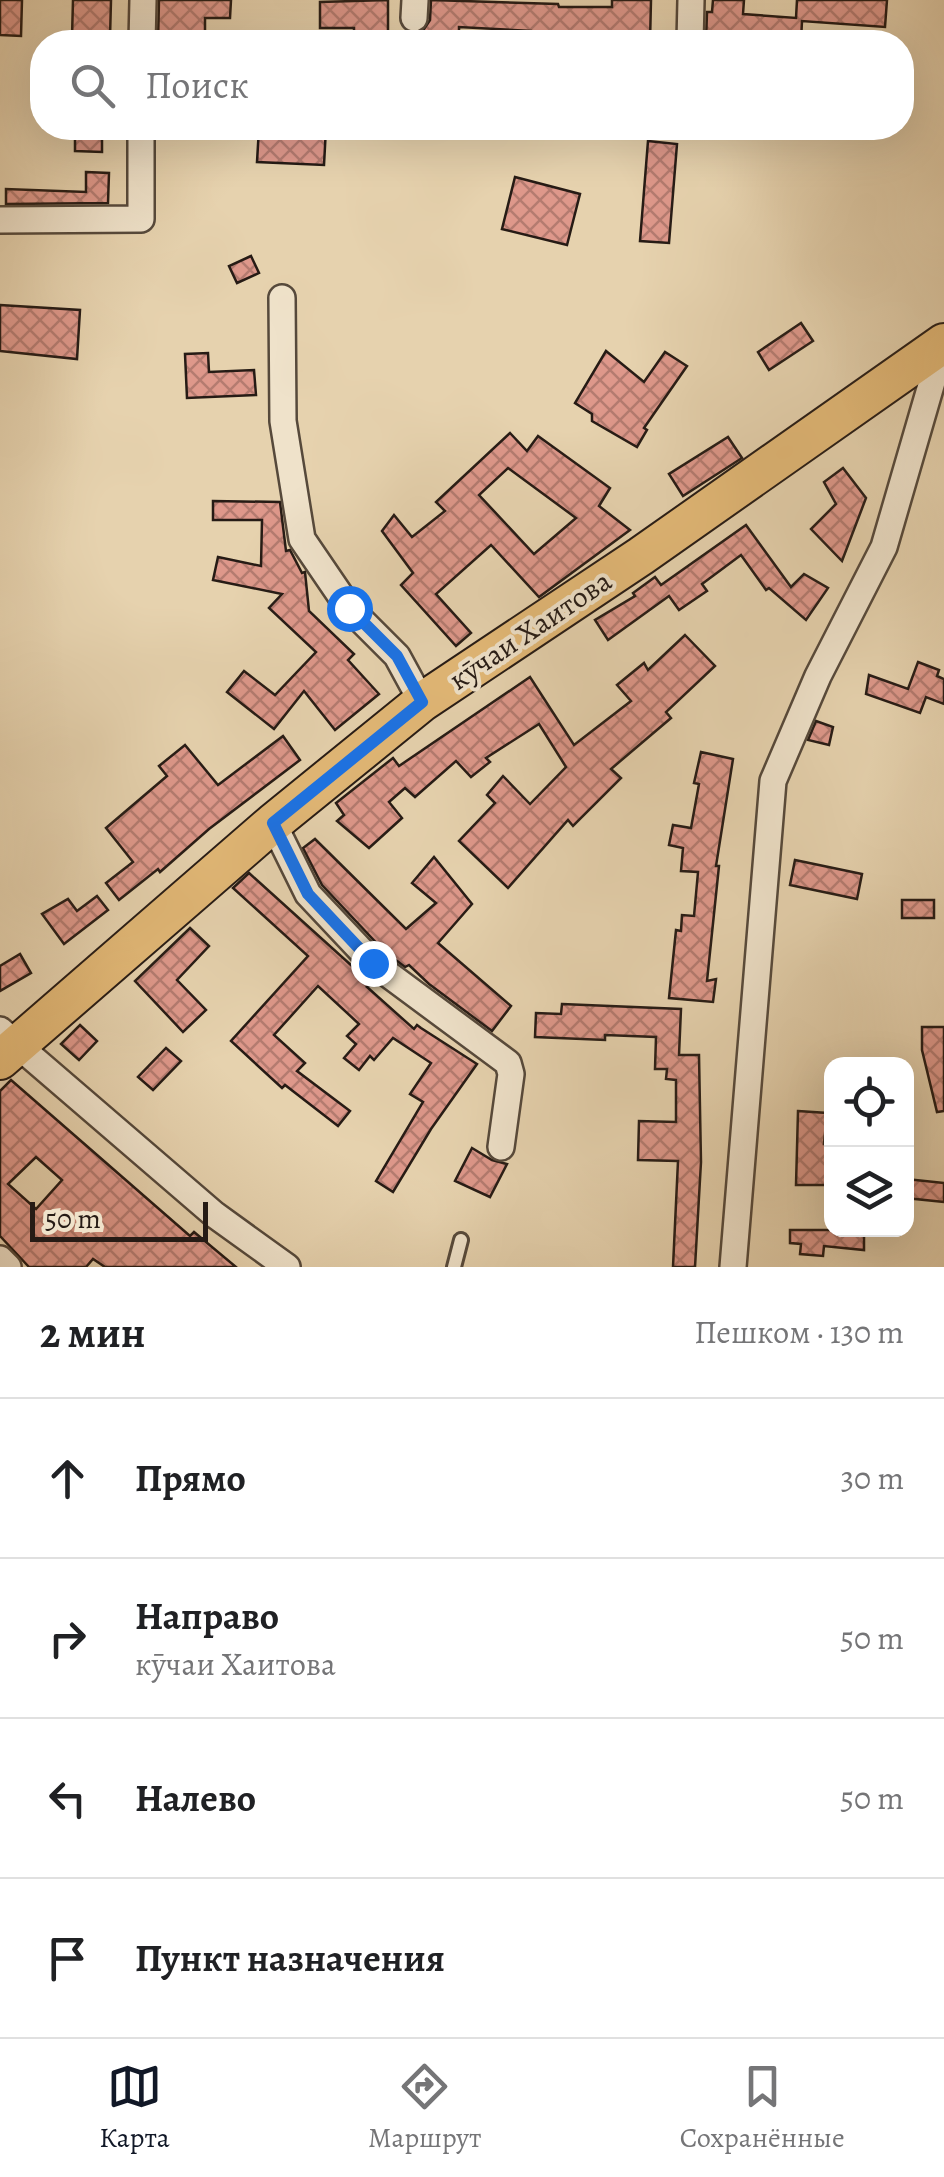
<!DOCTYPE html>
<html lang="ru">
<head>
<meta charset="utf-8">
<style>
	:root { --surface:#fff; --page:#f2f2f2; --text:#202124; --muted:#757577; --line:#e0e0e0; --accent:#111827 }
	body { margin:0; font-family:Alegreya,serif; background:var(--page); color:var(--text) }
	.controls { position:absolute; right:30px; bottom:30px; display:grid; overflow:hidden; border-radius:20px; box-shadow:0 10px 40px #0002 }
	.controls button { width:90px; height:90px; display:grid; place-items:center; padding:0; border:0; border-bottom:2px solid var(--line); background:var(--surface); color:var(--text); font:50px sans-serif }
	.scale { position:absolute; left:30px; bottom:25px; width:178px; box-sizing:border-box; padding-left:10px; border:5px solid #261b15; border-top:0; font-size:28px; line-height:35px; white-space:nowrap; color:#261b15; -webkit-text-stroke:8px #efe2ca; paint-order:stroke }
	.stop { position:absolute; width:30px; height:30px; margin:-22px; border:8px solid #1a73e8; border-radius:50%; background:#fff }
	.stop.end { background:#1a73e8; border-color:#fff; box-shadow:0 2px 10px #0008 }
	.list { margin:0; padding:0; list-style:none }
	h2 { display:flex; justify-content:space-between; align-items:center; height:130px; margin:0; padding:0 40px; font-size:42px }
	h2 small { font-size:32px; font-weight:400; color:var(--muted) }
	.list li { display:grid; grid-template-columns:65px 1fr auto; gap:30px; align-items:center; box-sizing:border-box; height:160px; padding:0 40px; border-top:2px solid var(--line) }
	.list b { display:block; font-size:38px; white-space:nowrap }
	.list p { margin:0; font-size:32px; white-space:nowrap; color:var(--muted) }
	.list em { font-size:32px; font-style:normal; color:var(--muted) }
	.icon { flex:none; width:55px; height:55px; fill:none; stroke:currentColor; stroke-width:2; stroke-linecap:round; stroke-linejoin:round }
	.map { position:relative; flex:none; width:944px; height:1267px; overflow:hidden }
	.search { position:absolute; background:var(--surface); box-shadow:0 10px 40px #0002; left:30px; right:30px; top:30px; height:110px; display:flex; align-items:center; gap:25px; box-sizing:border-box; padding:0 35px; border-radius:40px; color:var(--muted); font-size:38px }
	.sheet { height:770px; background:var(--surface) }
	nav { display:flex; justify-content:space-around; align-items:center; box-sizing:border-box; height:140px; border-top:2px solid var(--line); background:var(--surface); font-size:28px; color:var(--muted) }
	nav a { display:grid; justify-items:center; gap:5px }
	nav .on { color:var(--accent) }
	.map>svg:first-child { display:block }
</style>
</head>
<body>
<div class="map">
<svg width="944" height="1267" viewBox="0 0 944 1267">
	<defs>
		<pattern id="building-cross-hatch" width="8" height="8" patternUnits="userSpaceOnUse" patternTransform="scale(2.5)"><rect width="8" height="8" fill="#de988b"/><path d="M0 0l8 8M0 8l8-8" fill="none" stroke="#b47b70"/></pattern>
	</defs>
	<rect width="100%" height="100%" fill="#e6d2ae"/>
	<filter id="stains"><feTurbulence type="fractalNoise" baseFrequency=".002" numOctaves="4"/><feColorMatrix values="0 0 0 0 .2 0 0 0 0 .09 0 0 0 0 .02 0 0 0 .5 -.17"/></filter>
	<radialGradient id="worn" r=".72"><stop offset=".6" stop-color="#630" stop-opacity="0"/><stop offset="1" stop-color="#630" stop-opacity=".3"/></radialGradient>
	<g fill="url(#building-cross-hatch)" stroke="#261b15" stroke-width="2.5" fill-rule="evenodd">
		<path d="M0,0H22L21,36L0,35Z"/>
		<path d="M73,0H111L110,38L72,37Z"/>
		<path d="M159,0H231L230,18H205V42H158Z"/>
		<path d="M388,0V42H354V28H320V2Z"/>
		<path d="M431,0L558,4L559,7H612V0H651L650,42H531V31L459,27V42H422V32L430,20Z"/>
		<path d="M713,0H744L743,14L796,18L797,0H887L885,27L802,21L801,41L752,38V42H706L707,12H712Z"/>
		<path d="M75,128H102V152L75,151Z"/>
		<path d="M259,128H326L324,165L257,162Z"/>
		<path d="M648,141L677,144L669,243L640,241Z"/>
		<path d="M86,172L109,173L108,203L6,204V189L86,192Z"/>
		<path d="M515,177L580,194L567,245L502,229Z"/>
		<path d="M251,256L259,273L237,283L229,266Z"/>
		<path d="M0,305L80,310L77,359L0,351Z"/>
		<path d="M801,323L813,341L769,370L758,352Z"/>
		<path d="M606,351L644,382L665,352L687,366L644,428L647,430L637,447L592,421V414L575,403Z"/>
		<path d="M208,353L209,372L254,370L256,395L187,398L185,354Z"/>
		<path d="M510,433L527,451L538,436L610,488L599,506L630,530L539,597L491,545L436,594L471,633L456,646L401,585L413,573L382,531L394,515L412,537L445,511L436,502ZM508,468L576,518L534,554L479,495Z"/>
		<path d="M728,437L742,458L683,496L669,474Z"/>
		<path d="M843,468L866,498L842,561L811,529L836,504L824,482Z"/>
		<path d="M213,501L280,502L286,551L290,550L302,573L305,572L309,611L354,654L348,660L379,694L335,730L304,691L274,729L227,692L244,671L275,695L316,652L269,608L282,594L213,580L218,557L261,566L262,520H213Z"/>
		<path d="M746,525L791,587L804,574L828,588L806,620L769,588L766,590L741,555L702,584L707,591L679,610L669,596L608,640L595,620L635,596L633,593L655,577L661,585Z"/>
		<path d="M685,635L715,666L666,712L671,718L611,769L621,778L573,826L568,820L508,888L459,841L495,803L487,795L503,776L530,804L566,767L539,724L486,758L490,762L471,777L456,761L415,797L405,788L389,802L402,818L369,848L337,821L344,815L336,803L393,758L399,766L530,677L574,745L631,701L617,685L644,663L648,670Z"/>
		<path d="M918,662L939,670L937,676L944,679V704L926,697L920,713L866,694L869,675L908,689Z"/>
		<path d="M816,721L833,727L829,745L808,740Z"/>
		<path d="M283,736L300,760L209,829L160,872L158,869L119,900L106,883L133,862L106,828L167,776L159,766L185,745L218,785Z"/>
		<path d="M701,752L733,759L716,866H719L707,981L716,979L713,1002L669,998L676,930L681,931L682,915L694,916L698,872L681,871L683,848L669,845L673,825L691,828L699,784L694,783Z"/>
		<path d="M315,839L406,929L436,903L412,883L434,857L472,904L438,943L511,1006L492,1031L429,984L409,965L405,967L384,951L322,885L303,848Z"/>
		<path d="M795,860L862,874L857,899L790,885Z"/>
		<path d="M249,873L372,984L367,987L414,1029L417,1025L421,1028L477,1064L431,1129L393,1192L376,1181L423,1102L410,1094L431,1063L393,1038L374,1060L370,1056L359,1070L344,1058L356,1044L347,1036L359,1024L318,986L274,1035L305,1063L297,1071L350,1111L338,1126L285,1085L282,1088L231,1041L308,956L233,888Z"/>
		<path d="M97,896L108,910L64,944L42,914L68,899L77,911Z"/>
		<rect x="902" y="900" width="32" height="18"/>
		<path d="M190,928L209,946L177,980L206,1010L183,1032L135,981Z"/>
		<path d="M20,954L31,973L0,991V966Z"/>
		<path d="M562,1004L681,1009L679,1055H699L701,1162L695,1267H673L678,1161L638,1160L639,1121L676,1122V1080L666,1079L667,1069H655L656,1037L605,1035V1040L535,1037L536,1013L561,1014Z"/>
		<path d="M80,1025L97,1041L79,1060L61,1044Z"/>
		<path d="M922,1027H944V1111L937,1112L922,1050Z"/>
		<path d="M166,1048L181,1061L153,1090L138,1077Z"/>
		<path d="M11,1080L190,1236L194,1232L236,1267H105L93,1259L86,1267H29L0,1236V1091ZM36,1157L62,1180L36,1209L8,1184Z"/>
		<path d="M798,1111L827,1113L824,1144H832V1185H796Z"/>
		<path d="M472,1148L492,1160L507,1164L490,1197L455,1181Z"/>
		<path d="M906,1179L944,1183V1202L906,1198Z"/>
		<path d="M790,1230H864V1250L824,1246L823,1256L800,1254L801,1244L790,1243Z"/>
	</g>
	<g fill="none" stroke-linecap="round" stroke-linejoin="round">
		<defs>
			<path id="service" d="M454,1267L461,1240"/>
			<g id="minor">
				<path d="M414,18L415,0"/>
				<path d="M142,42L143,0"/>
				<path d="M690,42L691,0"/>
				<path d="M0,220L141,219V128"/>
				<path d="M282,298L283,421L302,539L349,608L397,656L422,702"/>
				<path d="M273,823L308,894L373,963L508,1063L511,1074L501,1147"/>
				<path d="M0,1030L215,1215L287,1267"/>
				<path d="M0,1259L8,1267"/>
				<path d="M733,1267L773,781L818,676L884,547L943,344"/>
			</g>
			<path id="primary" d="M0,1060L273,823L422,702L641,556L944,343"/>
		</defs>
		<use href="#service" stroke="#56493b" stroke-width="18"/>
		<use href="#minor" stroke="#56493b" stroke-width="30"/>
		<use href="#primary" stroke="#261b15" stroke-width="42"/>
		<use href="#service" stroke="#efe2ca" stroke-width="12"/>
		<use href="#minor" stroke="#efe2ca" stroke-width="25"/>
		<use href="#primary" stroke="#e3b977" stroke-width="38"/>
	</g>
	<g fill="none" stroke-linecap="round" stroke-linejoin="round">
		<path stroke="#1a73e8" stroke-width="12" d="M349,608L397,656L422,702L273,823L308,894L373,963"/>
	</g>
	<g text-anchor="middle" stroke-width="8" stroke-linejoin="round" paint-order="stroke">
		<g font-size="30" fill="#261b15" stroke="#efe2ca">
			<text transform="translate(530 630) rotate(-34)" y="10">кӯчаи Хаитова</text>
		</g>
	</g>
	<rect width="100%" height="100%" filter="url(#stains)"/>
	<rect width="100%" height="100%" fill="url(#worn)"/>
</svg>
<div class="controls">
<button><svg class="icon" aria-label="locate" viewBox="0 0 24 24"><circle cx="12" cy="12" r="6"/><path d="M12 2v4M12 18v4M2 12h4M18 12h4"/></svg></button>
<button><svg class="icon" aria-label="layers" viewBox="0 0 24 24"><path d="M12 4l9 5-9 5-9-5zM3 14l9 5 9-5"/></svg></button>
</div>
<div class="scale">50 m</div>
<div class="stop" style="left:349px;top:608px"></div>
<div class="stop end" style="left:373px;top:963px"></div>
<div class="search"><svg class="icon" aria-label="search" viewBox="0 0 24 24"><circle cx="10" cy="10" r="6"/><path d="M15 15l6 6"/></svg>Поиск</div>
</div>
<section class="sheet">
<h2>2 мин<small>Пешком · 130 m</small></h2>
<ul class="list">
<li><svg class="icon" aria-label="ahead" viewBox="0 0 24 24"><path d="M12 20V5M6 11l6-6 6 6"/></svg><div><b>Прямо</b></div><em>30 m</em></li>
<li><svg class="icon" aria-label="right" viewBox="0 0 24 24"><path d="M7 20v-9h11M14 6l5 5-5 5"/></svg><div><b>Направо</b><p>кӯчаи Хаитова</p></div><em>50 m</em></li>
<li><svg class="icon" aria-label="left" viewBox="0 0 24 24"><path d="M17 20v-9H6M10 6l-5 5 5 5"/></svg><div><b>Налево</b></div><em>50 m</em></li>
<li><svg class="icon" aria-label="arrive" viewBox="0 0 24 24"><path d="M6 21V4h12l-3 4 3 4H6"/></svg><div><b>Пункт назначения</b></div></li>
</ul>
</section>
<nav>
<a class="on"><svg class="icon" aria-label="map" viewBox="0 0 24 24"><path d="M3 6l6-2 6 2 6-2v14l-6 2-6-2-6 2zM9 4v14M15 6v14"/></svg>Карта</a>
<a><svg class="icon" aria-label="directions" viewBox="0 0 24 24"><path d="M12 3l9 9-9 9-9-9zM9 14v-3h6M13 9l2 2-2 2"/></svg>Маршрут</a>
<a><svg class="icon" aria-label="saved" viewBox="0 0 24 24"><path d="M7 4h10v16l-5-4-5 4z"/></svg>Сохранённые</a>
</nav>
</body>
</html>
